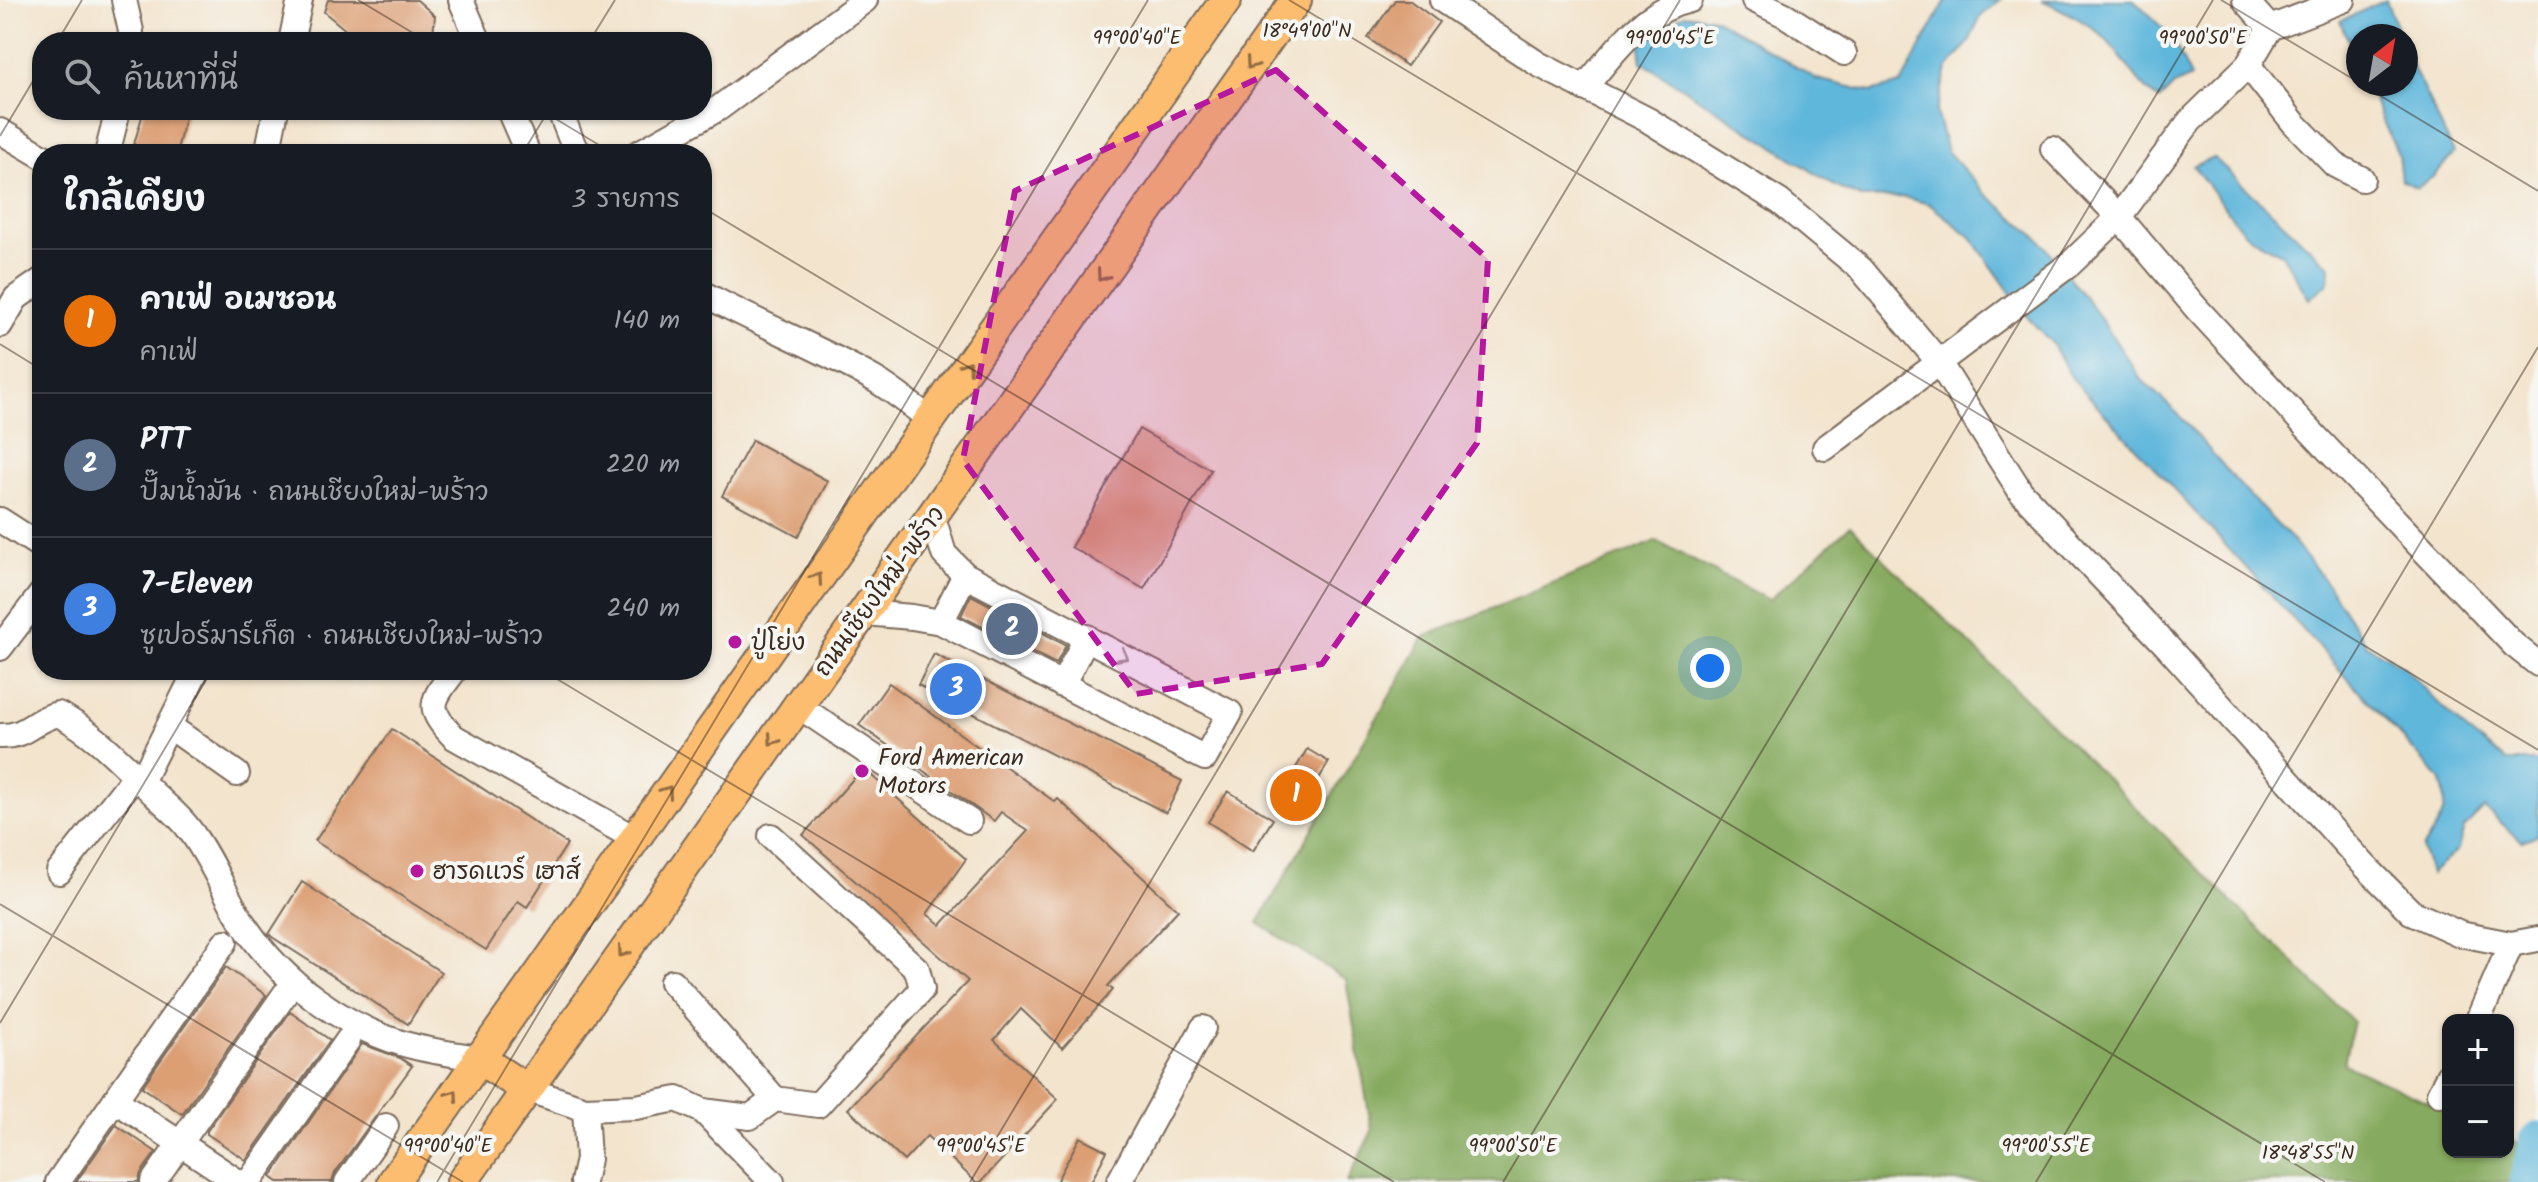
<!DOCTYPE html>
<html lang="th">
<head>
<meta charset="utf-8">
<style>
	:root { --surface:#171b24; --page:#242831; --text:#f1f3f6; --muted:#9ea1a6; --line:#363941; --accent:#2563eb }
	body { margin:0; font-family:Kalam,"Playpen Sans Thai",sans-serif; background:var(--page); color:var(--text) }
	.controls { position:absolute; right:24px; bottom:24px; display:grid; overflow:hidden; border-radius:16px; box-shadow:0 2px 6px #0004 }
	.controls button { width:72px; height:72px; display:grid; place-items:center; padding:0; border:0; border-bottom:2px solid var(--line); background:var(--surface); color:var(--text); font:40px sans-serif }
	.compass { position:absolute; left:2346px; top:24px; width:72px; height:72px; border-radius:50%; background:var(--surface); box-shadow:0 2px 6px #0004; rotate:31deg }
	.you { position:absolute; left:1710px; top:668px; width:28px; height:28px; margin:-20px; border:6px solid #fff; border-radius:50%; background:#1a73e8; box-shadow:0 0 0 12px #1a73e833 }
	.badge { display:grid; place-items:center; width:52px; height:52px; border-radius:50%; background:var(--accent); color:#fff; font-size:26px; font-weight:700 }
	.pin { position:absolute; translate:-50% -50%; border:4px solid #fff; box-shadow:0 2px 8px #0006 }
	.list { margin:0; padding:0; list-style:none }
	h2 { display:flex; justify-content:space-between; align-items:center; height:104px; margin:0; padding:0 32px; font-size:34px }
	h2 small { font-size:26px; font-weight:400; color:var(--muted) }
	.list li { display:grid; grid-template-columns:52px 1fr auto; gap:24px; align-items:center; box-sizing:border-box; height:144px; padding:0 32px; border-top:2px solid var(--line) }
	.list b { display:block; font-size:30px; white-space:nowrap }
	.list p { margin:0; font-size:26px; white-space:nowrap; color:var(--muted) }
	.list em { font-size:26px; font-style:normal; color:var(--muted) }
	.icon { flex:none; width:44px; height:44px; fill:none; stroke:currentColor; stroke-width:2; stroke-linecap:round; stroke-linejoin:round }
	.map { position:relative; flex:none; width:2538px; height:1182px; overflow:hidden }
	.search { position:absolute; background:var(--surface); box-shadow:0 2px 6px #0004; left:32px; top:32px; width:680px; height:88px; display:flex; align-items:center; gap:20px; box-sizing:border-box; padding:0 28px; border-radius:32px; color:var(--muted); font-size:30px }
	.panel { position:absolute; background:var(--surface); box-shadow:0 2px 6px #0004; left:32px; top:144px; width:680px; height:536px; border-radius:32px }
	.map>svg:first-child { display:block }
</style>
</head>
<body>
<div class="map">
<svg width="2538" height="1182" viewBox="0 0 2538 1182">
	<rect width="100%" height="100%" fill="#f6f6f2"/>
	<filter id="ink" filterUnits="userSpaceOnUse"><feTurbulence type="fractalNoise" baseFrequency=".0125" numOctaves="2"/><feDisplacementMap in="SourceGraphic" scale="16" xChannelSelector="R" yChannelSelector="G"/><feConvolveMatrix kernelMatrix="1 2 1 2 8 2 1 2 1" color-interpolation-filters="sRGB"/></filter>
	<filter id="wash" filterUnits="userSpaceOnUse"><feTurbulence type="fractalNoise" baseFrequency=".006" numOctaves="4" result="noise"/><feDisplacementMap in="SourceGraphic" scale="32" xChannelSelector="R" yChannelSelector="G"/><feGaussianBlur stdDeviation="1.8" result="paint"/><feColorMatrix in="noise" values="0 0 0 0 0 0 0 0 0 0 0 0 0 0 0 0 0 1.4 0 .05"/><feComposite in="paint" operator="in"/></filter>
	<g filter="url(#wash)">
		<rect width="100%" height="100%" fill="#f3e4cd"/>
		<path fill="#86aa5f" stroke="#606a3e" stroke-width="2" d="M1850,526L2353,1021L2344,1064L2448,1111V1152H2508V1138L2538,1152V1182H1347L1372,1131L1346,980L1258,923L1424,637L1656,541L1769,600Z"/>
		<g fill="#60b7dc" stroke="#4e707d" stroke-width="2">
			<path d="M1946,0H2000L1980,17L1969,42L1947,69L1936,112L1947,151L1984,192L2040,240L2097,313L2140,378L2179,415L2246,492L2293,541L2327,584L2367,645L2403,667L2460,725L2506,761H2536L2538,763V835L2522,841L2484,808L2464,828L2458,849L2431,874L2422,848C2439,825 2452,808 2440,779L2072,378L2052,343L2029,319L1971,237L1929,204L1903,197L1861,198L1835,186L1642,62L1640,46L1655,31L1685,14L1714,18L1817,79L1871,92L1901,84Z"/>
			<path d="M2042,0H2134L2170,34L2191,77L2174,85L2159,100C2134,83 2124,55 2101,35C2084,20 2062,10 2042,0Z"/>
			<path d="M2386,0L2400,36H2358V64L2340,21Z"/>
			<path d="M2406,53L2454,153L2434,176L2417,188L2401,180L2398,154L2366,84H2406Z"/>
			<path d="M2214,158L2330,267L2329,282L2309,299L2282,254L2246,235L2193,166Z"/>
		</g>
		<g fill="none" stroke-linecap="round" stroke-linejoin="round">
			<path stroke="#60b7dc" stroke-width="38" d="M2528,1182L2538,1141"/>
		</g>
		<g id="blocks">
			<g fill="#dc9e73">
				<path d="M328,0H417L435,16L432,42H360L324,12Z"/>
				<path d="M1395,0H1409L1439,22L1407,66L1368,38Z"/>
				<path d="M144,110H187L176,154H131Z"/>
				<path d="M1139,429L1211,470L1144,589L1071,547Z"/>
				<path d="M752,440L828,481L798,537L722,496Z"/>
				<path d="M971,595L1066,645L1056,664L961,616Z"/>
				<path d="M934,654L1182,781L1166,813L918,685Z"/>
				<path d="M889,683L1055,802L1058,799L1178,910L1108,986L1113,990L1062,1048L1021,1009L994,1040L1058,1099L981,1182H976L927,1136L904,1161L848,1109L968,981L803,835L863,768L966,859L927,914L941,925L1028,831L1001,812L994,821L859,725Z"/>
				<path d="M392,729L567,844L527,907L518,901L486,950L315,841Z"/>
				<path d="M1307,749L1329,762L1300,810L1279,797Z"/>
				<path d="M1228,791L1273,819L1253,851L1208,822Z"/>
				<path d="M302,882L441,972L408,1024L272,937L269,934Z"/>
				<path d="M226,967L266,995L182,1114L142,1087Z"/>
				<path d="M290,1012L330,1040L246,1160L207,1134V1131Z"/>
				<path d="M362,1044L400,1058L412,1066L335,1173L332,1182H278L271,1177Z"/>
				<path d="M116,1125L156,1152L141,1173L138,1182H76Z"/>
				<path d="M1080,1137L1107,1151L1091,1182H1056Z"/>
			</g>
		</g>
	</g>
	<g filter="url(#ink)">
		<use href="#blocks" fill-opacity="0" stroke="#7b6b5b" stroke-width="2"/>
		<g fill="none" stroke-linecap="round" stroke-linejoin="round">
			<defs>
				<g id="minor">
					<path d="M124,0L131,31L130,42"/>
					<path d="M461,0L479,42"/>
					<path d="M1442,0L1538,64L1648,120L1780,202L1861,269L1938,361L2021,492L2165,644L2366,867L2411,912L2460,934L2511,944L2538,939"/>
					<path d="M1754,0L1785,15L1844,53"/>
					<path d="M2245,0L2270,28"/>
					<path d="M291,42L300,0"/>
					<path d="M2248,65L2294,123L2335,165L2362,179"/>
					<path d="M1584,88C1614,53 1642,10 1690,0"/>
					<path d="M509,110L528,154"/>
					<path d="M563,119L574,147L581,154"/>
					<path d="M0,131L42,156"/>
					<path d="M2053,149L2119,217L2197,309L2298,418L2514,645L2538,664"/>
					<path d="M107,154L118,110"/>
					<path d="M267,154L276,110"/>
					<path d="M637,154L719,108L865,0"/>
					<path d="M702,293C759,324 818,347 874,379C894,391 912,406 930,419"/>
					<path d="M0,325L16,298L42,280"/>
					<path d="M1825,448L2070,264L2119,217L2190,121L2248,65L2270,28L2343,0"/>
					<path d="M0,520L42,547"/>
					<path d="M864,613L912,617L941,622L1205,758L1230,713L965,575L944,554L933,517"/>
					<path d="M941,622L965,575"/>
					<path d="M0,648L42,593"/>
					<path d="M455,670C431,701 425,708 454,737L634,838"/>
					<path d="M1062,685L1087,637"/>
					<path d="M797,705L969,821"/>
					<path d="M169,726L237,774"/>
					<path d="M0,736C27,737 32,720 58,714C94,732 121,762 151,791C163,803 179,815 189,829C213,860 225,897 247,929C282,981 342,1025 401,1043C426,1051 453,1054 478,1058"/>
					<path d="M141,782L195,673"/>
					<path d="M59,872L135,776"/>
					<path d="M672,982L775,1099"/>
					<path d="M2478,1020L2511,944"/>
					<path d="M526,1089L585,1109L636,1107L677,1099L703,1111L772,1182"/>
					<path d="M2439,1094L2448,1076"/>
					<path d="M115,1100L238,1182"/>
					<path d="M703,1111L750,1117L775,1099L818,1105L922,989L917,969L771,836"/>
					<path d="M58,1182L225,942"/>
					<path d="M153,1182L285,994"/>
					<path d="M249,1182L348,1040"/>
					<path d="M347,1182L386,1126"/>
					<path d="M583,1182L588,1159L585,1109"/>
					<path d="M1119,1182L1203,1028"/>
				</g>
				<g id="major">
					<path d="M478,1058L526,1089"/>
					<path d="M393,1182L1226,0"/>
					<path d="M462,1182L1296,0"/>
				</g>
			</defs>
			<use href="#minor" stroke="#7b6b5b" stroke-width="28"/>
			<use href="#major" stroke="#7b6b5b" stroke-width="34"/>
			<use href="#minor" stroke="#fff" stroke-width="24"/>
			<use href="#major" stroke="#fcbd6f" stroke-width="30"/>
		</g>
		<defs><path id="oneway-chevron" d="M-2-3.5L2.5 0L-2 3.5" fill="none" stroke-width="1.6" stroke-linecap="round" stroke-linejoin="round" transform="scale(2)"/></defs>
		<g stroke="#926c42">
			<use href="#oneway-chevron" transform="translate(1251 64) rotate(125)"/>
			<use href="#oneway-chevron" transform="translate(1102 276) rotate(125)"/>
			<use href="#oneway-chevron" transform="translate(967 366) rotate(-55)"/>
			<use href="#oneway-chevron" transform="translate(817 578) rotate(-55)"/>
			<use href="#oneway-chevron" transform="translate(773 740) rotate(125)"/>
			<use href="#oneway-chevron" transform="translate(667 791) rotate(-55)"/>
			<use href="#oneway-chevron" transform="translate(623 952) rotate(125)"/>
			<use href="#oneway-chevron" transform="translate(453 1095) rotate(-55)"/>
		</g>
		<use stroke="#a79f9a" href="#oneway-chevron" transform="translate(1123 656) rotate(28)"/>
	</g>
	<path fill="#b5179e" fill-opacity="0.2" stroke="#b5179e" stroke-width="6" stroke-dasharray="16 10" stroke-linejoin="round" d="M1276,70L1488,259L1477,443L1322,664L1136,694L963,460L1015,191Z"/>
	<path fill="none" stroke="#3b2a1e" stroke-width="2" stroke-opacity="0.45" d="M358,0L428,42M1289,0L2538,750M2221,0L2358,82M57,42L82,0M589,42L615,0M2361,84L2538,191M541,110L614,154M0,136L42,66M522,154L549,110M702,207L2325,1182M0,344L42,370M542,670L1394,1182M0,904L463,1182M0,1023L212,670M437,1182L1148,0M970,1182L1680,0M1503,1182L2213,0M2036,1182L2538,347"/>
	<g fill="#b5179e" stroke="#f6f6f2" stroke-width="3">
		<circle cx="735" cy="642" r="8"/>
		<circle cx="862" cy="771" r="8"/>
		<circle cx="417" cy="871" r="8"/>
	</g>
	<g text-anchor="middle" stroke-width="8" stroke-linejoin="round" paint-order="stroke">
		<g font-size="24" fill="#3b2a1e" stroke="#f6f6f2">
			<text transform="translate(879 591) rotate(-54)" y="8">ถนนเชียงใหม่-พร้าว</text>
		</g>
		<g font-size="24" fill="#3b2a1e" stroke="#f6f6f2" text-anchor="start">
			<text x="751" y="650">ปู่โย่ง</text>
			<text x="878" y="765">Ford American<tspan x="878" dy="28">Motors</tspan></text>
			<text x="433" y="879">ฮารดแวร์ เฮาส์</text>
		</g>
	</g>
	<g font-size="20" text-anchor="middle" fill="#3b2a1e" stroke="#f6f6f2" stroke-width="8" stroke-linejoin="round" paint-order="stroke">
		<text x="1307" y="37">18°49'00"N</text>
		<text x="1137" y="44">99°00'40"E</text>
		<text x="1670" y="44">99°00'45"E</text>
		<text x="2203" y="44">99°00'50"E</text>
		<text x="448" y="1152">99°00'40"E</text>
		<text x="981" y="1152">99°00'45"E</text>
		<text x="1513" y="1152">99°00'50"E</text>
		<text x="2046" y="1152">99°00'55"E</text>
		<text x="2308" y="1159">18°48'55"N</text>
	</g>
</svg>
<div class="controls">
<button>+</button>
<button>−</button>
</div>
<svg class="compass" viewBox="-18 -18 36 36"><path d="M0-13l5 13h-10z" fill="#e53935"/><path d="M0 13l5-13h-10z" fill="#9ea1a6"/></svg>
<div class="you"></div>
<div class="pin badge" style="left:1296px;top:795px;background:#e8710a">1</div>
<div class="pin badge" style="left:1012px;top:629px;background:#5c6f8a">2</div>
<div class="pin badge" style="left:956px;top:689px;background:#3f7fe0">3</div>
<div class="search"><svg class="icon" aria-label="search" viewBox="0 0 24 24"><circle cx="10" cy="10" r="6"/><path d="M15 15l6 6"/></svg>ค้นหาที่นี่</div>
<section class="panel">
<h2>ใกล้เคียง<small>3 รายการ</small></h2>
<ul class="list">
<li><span class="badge" style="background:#e8710a">1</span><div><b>คาเฟ่ อเมซอน</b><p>คาเฟ่</p></div><em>140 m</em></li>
<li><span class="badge" style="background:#5c6f8a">2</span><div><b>PTT</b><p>ปั๊มน้ำมัน · ถนนเชียงใหม่-พร้าว</p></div><em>220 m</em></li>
<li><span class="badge" style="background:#3f7fe0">3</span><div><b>7-Eleven</b><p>ซูเปอร์มาร์เก็ต · ถนนเชียงใหม่-พร้าว</p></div><em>240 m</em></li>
</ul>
</section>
</div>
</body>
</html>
